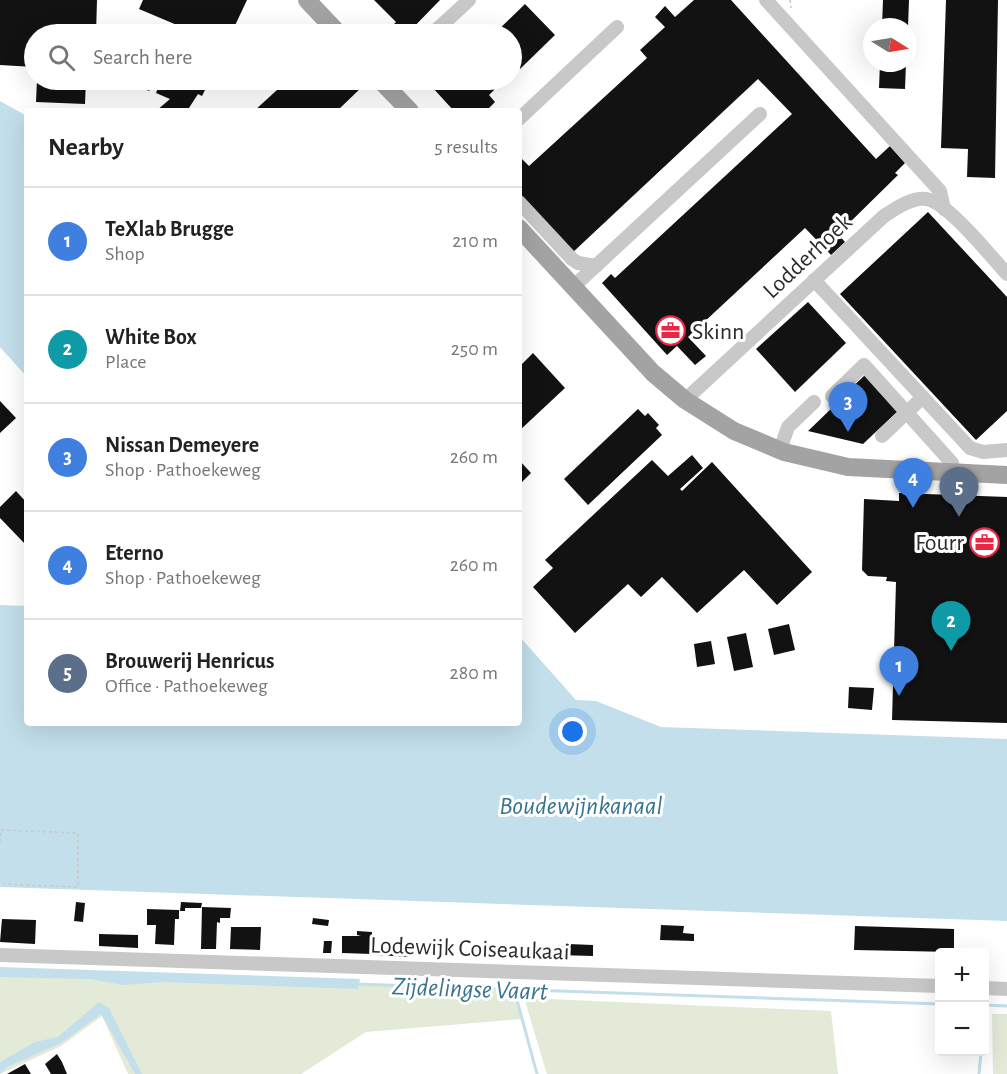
<!DOCTYPE html>
<html lang="en">
<head>
<meta charset="utf-8">
<style>
	:root { --surface:#fff; --page:#f6f6f6; --text:#222; --muted:#767676; --line:#e0e0e0; --accent:#0f766e }
	body { margin:0; font-family:"Alegreya Sans",sans-serif; background:var(--page); color:var(--text) }
	.controls { position:absolute; right:18px; bottom:18px; display:grid; overflow:hidden; border-radius:6px; box-shadow:0 6px 24px #0002 }
	.controls button { width:54px; height:54px; display:grid; place-items:center; padding:0; border:0; border-bottom:2px solid var(--line); background:var(--surface); color:var(--text); font:30px sans-serif }
	.compass { position:absolute; left:863px; top:18px; width:54px; height:54px; border-radius:50%; background:var(--surface); box-shadow:0 6px 24px #0002; rotate:101deg }
	.you { position:absolute; left:573px; top:732px; width:21px; height:21px; margin:-15px; border:4px solid #fff; border-radius:50%; background:#1a73e8; box-shadow:0 0 0 9px #1a73e833 }
	.badge { display:grid; place-items:center; width:39px; height:39px; border-radius:50%; background:var(--accent); color:#fff; font-size:20px; font-weight:700 }
	.pin { position:absolute; translate:-50% -50px; filter:drop-shadow(0 2px 3px #0008) }
	.pin::after { content:''; position:absolute; top:32px; width:21px; height:18px; background:inherit; clip-path:polygon(0 0,100% 0,50% 100%) }
	.list { margin:0; padding:0; list-style:none }
	h2 { display:flex; justify-content:space-between; align-items:center; height:78px; margin:0; padding:0 24px; font-size:26px }
	h2 small { font-size:20px; font-weight:400; color:var(--muted) }
	.list li { display:grid; grid-template-columns:39px 1fr auto; gap:18px; align-items:center; box-sizing:border-box; height:108px; padding:0 24px; border-top:2px solid var(--line) }
	.list b { display:block; font-size:22px; white-space:nowrap }
	.list p { margin:0; font-size:20px; white-space:nowrap; color:var(--muted) }
	.list em { font-size:20px; font-style:normal; color:var(--muted) }
	.icon { flex:none; width:33px; height:33px; fill:none; stroke:currentColor; stroke-width:2; stroke-linecap:round; stroke-linejoin:round }
	.map { position:relative; flex:none; width:1007px; height:1074px; overflow:hidden }
	.search { position:absolute; background:var(--surface); box-shadow:0 6px 24px #0002; left:24px; top:24px; width:498px; height:66px; display:flex; align-items:center; gap:15px; box-sizing:border-box; padding:0 21px; border-radius:33px; color:var(--muted); font-size:22px }
	.panel { position:absolute; background:var(--surface); box-shadow:0 6px 24px #0002; left:24px; top:108px; width:498px; height:618px; border-radius:6px }
	.map>svg:first-child { display:block }
</style>
</head>
<body>
<div class="map">
<svg width="1007" height="1074" viewBox="0 0 1007 1074">
	<rect width="100%" height="100%" fill="#fff"/>
	<g fill="#e3ead8">
		<path d="M0,972L514,989L522,1019L366,1032L301,1074H128L102,1016L61,1046L0,1074Z"/>
		<path d="M524,998L831,1011L838,1074H547Z"/>
		<path d="M992,1014H1007V1074H993Z"/>
	</g>
	<g fill="#c2dfeb">
		<path d="M0,101L27,116V377L0,347Z"/>
		<path d="M0,605L27,606V723H519V636L576,700L596,701L661,727L1007,739V921L0,887Z"/>
		<path d="M0,967L360,979L358,989L162,982L123,985L89,979L0,977Z"/>
		<path d="M99,1002L109,1008L142,1074H135L101,1014L61,1043L7,1067L0,1074V1062L35,1042L58,1037Z"/>
	</g>
	<g fill="none" stroke-linecap="round" stroke-linejoin="round">
		<g stroke="#c2dfeb" stroke-width="3">
			<path d="M356,984L940,1004"/>
			<path d="M514,989L537,1074"/>
			<path d="M984,1005L1007,1006"/>
			<path d="M979,1074L981,1052"/>
		</g>
	</g>
	<g fill="#121212">
		<path d="M0,0H97L96,34H34V67L0,65Z"/>
		<path d="M143,0H247L231,34H181L184,28L139,9Z"/>
		<path d="M374,0H440L407,34H384L396,22Z"/>
		<path d="M694,0H731L876,159L890,146L905,163L895,173L898,175L838,234L845,242L831,255L805,228L688,337L706,356L695,365L677,346L667,355L602,283L611,274L615,278L792,114L758,79L571,254L519,197V156L529,166L647,58L640,50L665,27L655,17L665,6L675,17Z"/>
		<path d="M883,0H909L908,27H882Z"/>
		<path d="M946,0H998L995,178L967,177L968,149L941,148Z"/>
		<path d="M525,4L555,35L520,69L517,66L512,72V34H494Z"/>
		<path d="M880,63H906L905,89L879,88Z"/>
		<path d="M37,80H86L85,104L36,102Z"/>
		<path d="M135,80H154L149,91L133,84Z"/>
		<path d="M161,80H210L202,96L198,94L187,111H156L170,99L156,93Z"/>
		<path d="M288,80H360L364,85L337,111H254Z"/>
		<path d="M439,80H496L491,84L495,89L489,95L495,102L486,111H454L432,87Z"/>
		<path d="M928,212L1007,297V411L976,440L840,294Z"/>
		<path d="M808,302L846,343L795,392L756,349Z"/>
		<path d="M533,353L565,388L519,431V367Z"/>
		<path d="M865,375L898,411L863,444L808,431L833,407L835,409L842,402L840,399Z"/>
		<path d="M0,401L16,418L0,433Z"/>
		<path d="M638,409L645,416L648,413L659,425L656,428L662,435L588,505L564,479Z"/>
		<path d="M692,455L703,468L680,489L682,491L712,462L812,572L777,605L744,570L697,613L662,577L641,597L628,584L575,633L533,587L553,568L545,560L652,460L668,476Z"/>
		<path d="M519,460L531,473L519,485Z"/>
		<path d="M16,491L27,503V546L0,518V507Z"/>
		<path d="M899,493L1007,497V723L892,720L896,582L886,581L887,577L868,576L862,570L864,499L899,501Z"/>
		<path d="M789,624L795,650L774,655L768,629Z"/>
		<path d="M746,633L753,667L734,671L727,637Z"/>
		<path d="M711,641L715,664L697,667L694,644Z"/>
		<path d="M849,687L874,688L872,710L848,708Z"/>
		<path d="M76,902L85,903L83,922L74,921Z"/>
		<path d="M181,902L202,903L201,908H185V911H180Z"/>
		<path d="M202,907L231,908L230,918H220V923L217,922L216,949H201Z"/>
		<path d="M147,909L179,910V919H175L174,945L155,944L156,925H147Z"/>
		<path d="M313,918L329,920L328,926L312,924Z"/>
		<path d="M2,919L36,920L35,944L0,942Z"/>
		<path d="M661,925L684,926L683,933L694,934V941L660,940Z"/>
		<path d="M855,926L954,929V952L854,950Z"/>
		<path d="M231,927H261L260,950L230,949Z"/>
		<path d="M357,931L372,932V954L342,953V936H361L357,935Z"/>
		<path d="M99,934L138,935V948L99,946Z"/>
		<path d="M324,941H332L331,953H323Z"/>
		<path d="M568,944L593,945V956L557,955V946L568,947Z"/>
		<path d="M374,950L412,952V957L374,955Z"/>
		<path d="M57,1054L62,1062L67,1074H51L45,1064Z"/>
		<path d="M25,1064L31,1074H7Z"/>
	</g>
	<g fill="none" stroke-linecap="round" stroke-linejoin="round">
		<g stroke="#c8c8c8" stroke-width="1.5" stroke-dasharray="3 3" stroke-linecap="butt">
			<path d="M790,0L791,8"/>
			<path d="M0,842L1,830L78,833V887L4,884"/>
		</g>
		<g stroke="#c8c8c8" stroke-width="14">
			<path d="M766,0L940,191L944,209"/>
			<path d="M432,34L469,0"/>
			<path d="M519,119L617,27"/>
			<path d="M519,202L572,259L578,263L596,266"/>
			<path d="M814,280L970,448L983,452L1007,450"/>
			<path d="M573,287L760,114"/>
			<path d="M832,396L864,365L952,463L954,473"/>
			<path d="M685,400L884,216C895,209 912,197 926,199C947,201 992,258 1007,274"/>
			<path d="M882,436L923,397"/>
			<path d="M780,450L788,427L814,402"/>
			<path d="M0,955L940,986"/>
			<path d="M984,988L1007,989"/>
		</g>
		<g stroke="#a3a3a3" stroke-width="18">
			<path d="M307,0L339,34"/>
			<path d="M380,80L410,111"/>
			<path d="M519,228L653,373L685,400L734,431L784,452L848,467L1007,475"/>
		</g>
	</g>
	<defs>
		<symbol id="office-ring" viewBox="-11 -11 22 22"><circle r="9.5" fill="#fff" stroke="#eb2544" stroke-width="1.5"/><path d="M-6-3h4V-5.5h4V-3h4V5H-6ZM-1-4.5V-3h2v-1.5ZM-6 0V1H6V0Z" fill="#eb2544"/></symbol>
	</defs>
	<g fill-rule="evenodd">
		<use href="#office-ring" x="654" y="314" width="33" height="33"/>
		<use href="#office-ring" x="968" y="526" width="33" height="33"/>
	</g>
	<g text-anchor="middle" stroke-width="6" stroke-linejoin="round" paint-order="stroke">
		<g font-size="24" fill="#2b2b2b" stroke="#fff">
			<text transform="translate(807 256) rotate(-43)" y="8">Lodderhoek</text>
			<text transform="translate(470 948) rotate(2)" y="8">Lodewijk Coiseaukaai</text>
		</g>
		<g font-size="24" fill="#2b2b2b" stroke="#fff" text-anchor="start">
			<text x="692" y="339">Skinn</text>
			<text x="964" y="550" text-anchor="end">Fourr</text>
		</g>
		<g font-size="26" font-style="italic" fill="#38748f" stroke="#fff">
			<text x="581" y="814">Boudewijnkanaal</text>
			<text transform="translate(470 988) rotate(2)" y="9">Zijdelingse Vaart</text>
		</g>
	</g>
</svg>
<div class="controls">
<button>+</button>
<button>−</button>
</div>
<svg class="compass" viewBox="-18 -18 36 36"><path d="M0-13l5 13h-10z" fill="#e53935"/><path d="M0 13l5-13h-10z" fill="#767676"/></svg>
<div class="you"></div>
<div class="pin badge" style="left:899px;top:696px;background:#3f7fe0">1</div>
<div class="pin badge" style="left:951px;top:651px;background:#0f9aa8">2</div>
<div class="pin badge" style="left:848px;top:432px;background:#3f7fe0">3</div>
<div class="pin badge" style="left:913px;top:508px;background:#3f7fe0">4</div>
<div class="pin badge" style="left:959px;top:517px;background:#5c6f8a">5</div>
<div class="search"><svg class="icon" aria-label="search" viewBox="0 0 24 24"><circle cx="10" cy="10" r="6"/><path d="M15 15l6 6"/></svg>Search here</div>
<section class="panel">
<h2>Nearby<small>5 results</small></h2>
<ul class="list">
<li><span class="badge" style="background:#3f7fe0">1</span><div><b>TeXlab Brugge</b><p>Shop</p></div><em>210 m</em></li>
<li><span class="badge" style="background:#0f9aa8">2</span><div><b>White Box</b><p>Place</p></div><em>250 m</em></li>
<li><span class="badge" style="background:#3f7fe0">3</span><div><b>Nissan Demeyere</b><p>Shop · Pathoekeweg</p></div><em>260 m</em></li>
<li><span class="badge" style="background:#3f7fe0">4</span><div><b>Eterno</b><p>Shop · Pathoekeweg</p></div><em>260 m</em></li>
<li><span class="badge" style="background:#5c6f8a">5</span><div><b>Brouwerij Henricus</b><p>Office · Pathoekeweg</p></div><em>280 m</em></li>
</ul>
</section>
</div>
</body>
</html>
